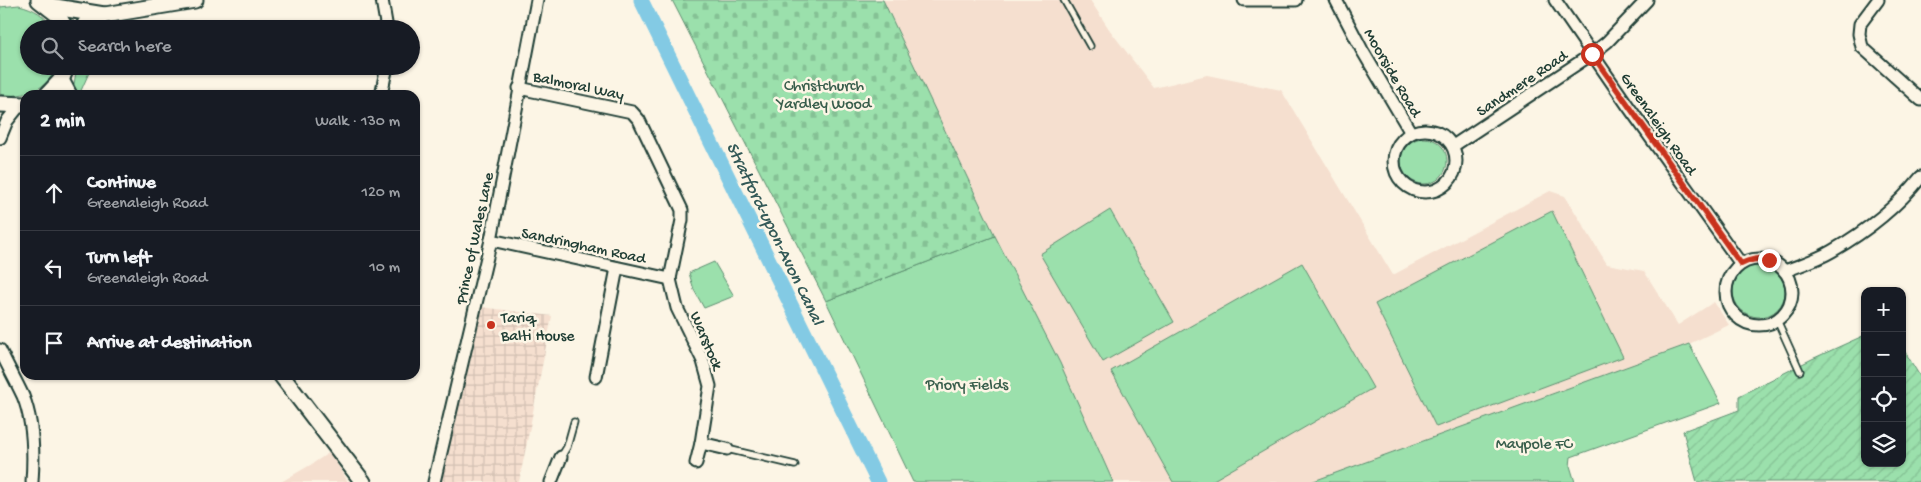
<!DOCTYPE html>
<html lang="en">
<head>
<meta charset="utf-8">
<style>
	:root { --surface:#171b24; --page:#20242c; --text:#f1f3f6; --muted:#9ea1a6; --line:#363941 }
	body { margin:0; font-family:"Gochi Hand",sans-serif; background:var(--page); color:var(--text) }
	.controls { position:absolute; right:15px; bottom:15px; display:grid; overflow:hidden; border-radius:10px; box-shadow:0 1px 4px #0004 }
	.controls button { width:45px; height:45px; display:grid; place-items:center; padding:0; border:0; border-bottom:1px solid var(--line); background:var(--surface); color:var(--text); font:25px sans-serif }
	.stop { position:absolute; width:15px; height:15px; margin:-11px; border:4px solid #c8321e; border-radius:50%; background:#fff }
	.stop.end { background:#c8321e; border-color:#fff; box-shadow:0 1px 5px #0008 }
	.list { margin:0; padding:0; list-style:none }
	h2 { display:flex; justify-content:space-between; align-items:center; height:65px; margin:0; padding:0 20px; font-size:21px }
	h2 small { font-size:16px; font-weight:400; color:var(--muted) }
	.list li { display:grid; grid-template-columns:32px 1fr auto; gap:15px; align-items:center; box-sizing:border-box; height:75px; padding:0 20px; border-top:1px solid var(--line) }
	.list b { display:block; font-size:19px; white-space:nowrap }
	.list p { margin:0; font-size:16px; white-space:nowrap; color:var(--muted) }
	.list em { font-size:16px; font-style:normal; color:var(--muted) }
	.icon { flex:none; width:28px; height:28px; fill:none; stroke:currentColor; stroke-width:2; stroke-linecap:round; stroke-linejoin:round }
	.map { position:relative; flex:none; width:1921px; height:482px; overflow:hidden }
	.search { position:absolute; background:var(--surface); box-shadow:0 1px 4px #0004; left:20px; top:20px; width:400px; height:55px; display:flex; align-items:center; gap:12px; box-sizing:border-box; padding:0 18px; border-radius:28px; color:var(--muted); font-size:19px }
	.panel { position:absolute; background:var(--surface); box-shadow:0 1px 4px #0004; left:20px; top:90px; width:400px; height:290px; border-radius:15px }
	.map>svg:first-child { display:block }
</style>
</head>
<body>
<div class="map">
<svg width="1921" height="482" viewBox="0 0 1921 482">
	<defs>
		<pattern id="industrial-grid" width="8" height="8" patternUnits="userSpaceOnUse" patternTransform="scale(1.25)"><rect width="8" height="8" fill="#f5dfcf"/><path d="M0 4h8M4 0v8" fill="none" stroke="#d2c0b2"/></pattern>
		<pattern id="cemetery-stones" width="16" height="16" patternUnits="userSpaceOnUse" patternTransform="scale(1.25)"><rect width="16" height="16" fill="#9be0ac"/><path d="M2 7V4a2 2 0 0 1 4 0v3zM10 15v-3a2 2 0 0 1 4 0v3z" fill="#85c195"/></pattern>
		<pattern id="garden-furrows" width="10" height="10" patternUnits="userSpaceOnUse" patternTransform="scale(1.25)"><rect width="10" height="10" fill="#9be0ac"/><path d="M-1 1l2-2M0 10L10 0M9 11l2-2" fill="none" stroke="#85c195"/></pattern>
	</defs>
	<rect width="100%" height="100%" fill="#fcf5e5"/>
	<filter id="ink" filterUnits="userSpaceOnUse"><feTurbulence type="fractalNoise" baseFrequency=".02" numOctaves="2"/><feDisplacementMap in="SourceGraphic" scale="10" xChannelSelector="R" yChannelSelector="G"/><feConvolveMatrix kernelMatrix="1 2 1 2 8 2 1 2 1" color-interpolation-filters="sRGB"/></filter>
	<g filter="url(#ink)">
		<g fill="#f5dfcf">
			<path d="M883,0H1090L1109,29L1154,88L1207,75L1281,90L1393,275L1550,191L1565,196L1607,264L1644,271L1678,325L1714,302L1729,325L1689,344L1311,482H1113L1060,363L995,236Z"/>
			<path d="M330,452L348,482H281L312,464Z"/>
		</g>
		<path fill="url(#industrial-grid)" d="M481,307L552,316L519,482H440Z"/>
		<g fill="#9be0ac" stroke="#5d8e70">
			<path d="M19,5C35,9 44,15 54,29H29V66H56C48,91 24,97 2,95L0,94V7Z"/>
			<path d="M77,66H92L79,95H76L73,90Z"/>
			<circle cx="1424" cy="161" r="23"/>
			<path d="M1110,210L1174,322L1103,362L1040,254Z"/>
			<path d="M1552,211L1623,357L1436,427L1375,304Z"/>
			<path d="M995,236L1060,363L1113,482H913L826,301Z"/>
			<path d="M714,262L734,296L704,308L694,290L689,273Z"/>
			<path d="M1302,263L1373,388L1210,482H1173L1111,371Z"/>
			<circle cx="1759" cy="291" r="26"/>
			<path d="M1689,344L1721,403L1571,457L1570,466L1575,482H1311Z"/>
		</g>
		<path fill="url(#cemetery-stones)" stroke="#5d8e70" d="M672,0H883L995,236L826,301Z"/>
		<path fill="url(#garden-furrows)" stroke="#5d8e70" d="M1865,335V463H1902V347L1921,378V482H1697L1683,431L1739,410V396L1812,359Z"/>
		<g fill="none" stroke-linecap="round" stroke-linejoin="round">
			<path stroke="#83cae4" stroke-width="15" d="M641,0L878,482"/>
			<defs>
				<g id="service">
					<path d="M1064,0L1090,46"/>
					<path d="M1777,320L1800,371"/>
					<path d="M727,449L795,465"/>
					<path d="M561,457L567,447L574,422"/>
				</g>
				<g id="minor">
					<path d="M382,0L387,29"/>
					<path d="M1244,0H1296"/>
					<path d="M1336,0L1362,50L1411,133"/>
					<path d="M1555,0L1628,106L1741,264"/>
					<path d="M1878,0L1860,24L1859,34L1862,47L1921,100"/>
					<path d="M519,88L632,112L639,120L682,210V220L670,279L677,308L703,361L710,386L701,443L696,463"/>
					<path d="M381,95L387,66"/>
					<circle cx="1425" cy="161" r="31"/>
					<path d="M0,138L7,121L19,106"/>
					<path d="M1453,146L1592,54L1607,42L1647,0"/>
					<path d="M491,240L670,279"/>
					<circle cx="1759" cy="292" r="33"/>
					<path d="M1785,271C1800,265 1817,260 1832,251C1865,232 1897,207 1921,177"/>
					<path d="M0,350C7,365 16,381 23,396C34,423 34,454 32,482"/>
					<path d="M596,377L617,268"/>
					<path d="M701,443L727,449"/>
					<path d="M434,482L491,240L537,0"/>
					<path d="M551,482L561,457"/>
				</g>
				<g id="tertiary">
					<path d="M39,0L57,14L66,29"/>
					<path d="M49,6L104,15"/>
					<path d="M82,29L86,23L105,15L195,0"/>
					<path d="M61,80L69,95"/>
					<path d="M47,95L61,80L67,66"/>
					<path d="M0,104L25,105"/>
					<path d="M281,375L363,482"/>
				</g>
			</defs>
			<use href="#service" stroke="#1f3d34" stroke-width="9"/>
			<use href="#minor" stroke="#1f3d34" stroke-width="15"/>
			<use href="#tertiary" stroke="#1f3d34" stroke-width="19"/>
			<use href="#service" stroke="#fcf5e5" stroke-width="5.5"/>
			<use href="#minor" stroke="#fcf5e5" stroke-width="11"/>
			<use href="#tertiary" stroke="#fcf5e5" stroke-width="15"/>
		</g>
	</g>
	<g fill="none" stroke-linecap="round" stroke-linejoin="round" filter="url(#ink)">
		<path stroke="#c8321e" stroke-width="6" d="M1592,54L1741,264C1751,259 1758,258 1769,260"/>
	</g>
	<circle fill="#c8321e" stroke="#fcf5e5" stroke-width="2" cx="491" cy="325" r="5"/>
	<g text-anchor="middle" stroke-width="5" stroke-linejoin="round" paint-order="stroke">
		<g font-size="16" fill="#1f3d34" stroke="#fcf5e5">
			<text transform="translate(1394 72) rotate(60)" y="6">Moorside Road</text>
			<text transform="translate(1521 82) rotate(-34)" y="6">Sandmere Road</text>
			<text transform="translate(579 84) rotate(12)" y="6">Balmoral Way</text>
			<text transform="translate(1660 123) rotate(55)" y="6">Greenaleigh Road</text>
			<text transform="translate(473 238) rotate(-78)" y="6">Prince of Wales Lane</text>
			<text transform="translate(584 244) rotate(12)" y="6">Sandringham Road</text>
			<text transform="translate(708 340) rotate(67)" y="6">Warstock</text>
		</g>
		<g font-size="16" fill="#385e4c" stroke="#fcf5e5">
			<text x="824" y="90">Christchurch<tspan x="824" dy="18">Yardley Wood</tspan></text>
			<text x="967" y="389">Priory Fields</text>
			<text x="1534" y="448">Maypole FC</text>
		</g>
		<g font-size="16" fill="#1f3d34" stroke="#fcf5e5" text-anchor="start">
			<text x="501" y="322">Tariq<tspan x="501" dy="18">Balti House</tspan></text>
		</g>
		<g font-size="18" font-style="italic" fill="#335957" stroke="#fcf5e5">
			<text transform="translate(776 233) rotate(64)" y="6">Stratford-upon-Avon Canal</text>
		</g>
	</g>
</svg>
<div class="controls">
<button>+</button>
<button>−</button>
<button><svg class="icon" aria-label="locate" viewBox="0 0 24 24"><circle cx="12" cy="12" r="6"/><path d="M12 2v4M12 18v4M2 12h4M18 12h4"/></svg></button>
<button><svg class="icon" aria-label="layers" viewBox="0 0 24 24"><path d="M12 4l9 5-9 5-9-5zM3 14l9 5 9-5"/></svg></button>
</div>
<div class="stop" style="left:1592px;top:54px"></div>
<div class="stop end" style="left:1769px;top:260px"></div>
<div class="search"><svg class="icon" aria-label="search" viewBox="0 0 24 24"><circle cx="10" cy="10" r="6"/><path d="M15 15l6 6"/></svg>Search here</div>
<section class="panel">
<h2>2 min<small>Walk · 130 m</small></h2>
<ul class="list">
<li><svg class="icon" aria-label="ahead" viewBox="0 0 24 24"><path d="M12 20V5M6 11l6-6 6 6"/></svg><div><b>Continue</b><p>Greenaleigh Road</p></div><em>120 m</em></li>
<li><svg class="icon" aria-label="left" viewBox="0 0 24 24"><path d="M17 20v-9H6M10 6l-5 5 5 5"/></svg><div><b>Turn left</b><p>Greenaleigh Road</p></div><em>10 m</em></li>
<li><svg class="icon" aria-label="arrive" viewBox="0 0 24 24"><path d="M6 21V4h12l-3 4 3 4H6"/></svg><div><b>Arrive at destination</b></div></li>
</ul>
</section>
</div>
</body>
</html>
